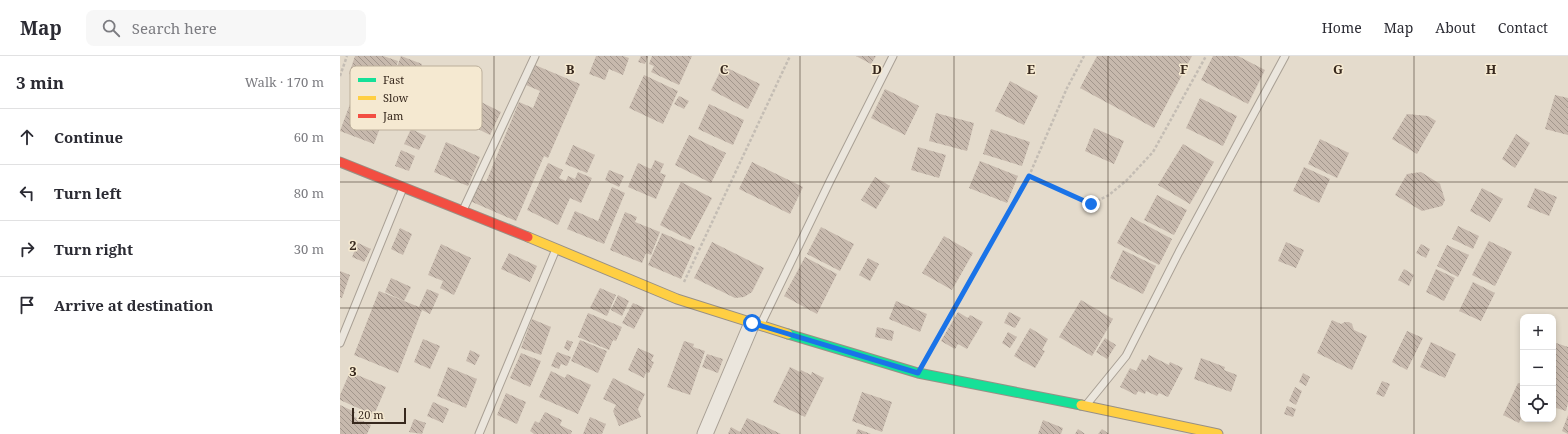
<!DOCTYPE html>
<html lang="en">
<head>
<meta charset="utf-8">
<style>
	:root { --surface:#fff; --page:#f7f7f7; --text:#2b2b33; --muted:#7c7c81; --line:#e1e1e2 }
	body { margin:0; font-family:"Noto Serif",serif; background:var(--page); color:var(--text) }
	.controls { position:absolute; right:12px; bottom:12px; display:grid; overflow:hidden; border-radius:8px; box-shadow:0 2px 6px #0003 }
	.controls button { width:36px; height:36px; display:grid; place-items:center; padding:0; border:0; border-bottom:1px solid var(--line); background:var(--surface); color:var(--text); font:20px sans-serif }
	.scale { position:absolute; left:12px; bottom:10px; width:54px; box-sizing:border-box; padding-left:4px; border:2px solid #37281d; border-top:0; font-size:11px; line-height:14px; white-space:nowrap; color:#37281d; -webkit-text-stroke:3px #f5e9d1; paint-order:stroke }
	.stop { position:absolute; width:12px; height:12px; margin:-9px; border:3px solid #1a73e8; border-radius:50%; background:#fff }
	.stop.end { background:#1a73e8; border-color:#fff; box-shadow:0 1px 4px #0008 }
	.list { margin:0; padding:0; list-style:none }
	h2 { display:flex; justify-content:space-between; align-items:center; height:52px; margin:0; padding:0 16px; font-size:17px }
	h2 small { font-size:13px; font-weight:400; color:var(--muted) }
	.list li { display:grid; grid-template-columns:26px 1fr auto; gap:12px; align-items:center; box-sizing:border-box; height:56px; padding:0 16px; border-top:1px solid var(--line) }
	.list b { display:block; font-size:15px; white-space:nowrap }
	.list em { font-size:13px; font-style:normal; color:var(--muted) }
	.icon { flex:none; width:22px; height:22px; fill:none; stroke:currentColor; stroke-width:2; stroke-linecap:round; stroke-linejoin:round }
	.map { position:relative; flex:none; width:1228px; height:378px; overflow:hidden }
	header { display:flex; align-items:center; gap:24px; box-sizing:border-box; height:56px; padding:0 20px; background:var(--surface); border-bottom:1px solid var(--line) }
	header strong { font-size:19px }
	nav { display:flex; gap:22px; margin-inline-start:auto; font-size:14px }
	.search { width:280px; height:36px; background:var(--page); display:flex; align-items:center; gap:10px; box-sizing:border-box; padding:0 14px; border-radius:8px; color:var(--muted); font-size:15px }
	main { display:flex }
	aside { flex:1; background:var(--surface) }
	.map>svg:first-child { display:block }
</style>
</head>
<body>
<header>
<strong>Map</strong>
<div class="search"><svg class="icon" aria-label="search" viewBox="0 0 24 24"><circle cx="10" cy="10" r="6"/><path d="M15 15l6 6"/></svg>Search here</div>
<nav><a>Home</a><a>Map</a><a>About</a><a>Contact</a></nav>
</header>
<main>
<aside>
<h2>3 min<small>Walk · 170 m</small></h2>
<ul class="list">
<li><svg class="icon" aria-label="ahead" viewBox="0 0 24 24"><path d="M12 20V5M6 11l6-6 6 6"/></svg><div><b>Continue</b></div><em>60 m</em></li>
<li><svg class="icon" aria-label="left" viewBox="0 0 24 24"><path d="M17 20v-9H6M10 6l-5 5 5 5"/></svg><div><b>Turn left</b></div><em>80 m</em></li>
<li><svg class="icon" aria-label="right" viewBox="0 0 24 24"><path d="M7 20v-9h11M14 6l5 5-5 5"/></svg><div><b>Turn right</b></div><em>30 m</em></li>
<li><svg class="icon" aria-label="arrive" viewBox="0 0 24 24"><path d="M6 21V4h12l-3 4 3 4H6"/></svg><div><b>Arrive at destination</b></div></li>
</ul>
</aside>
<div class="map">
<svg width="1228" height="378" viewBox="0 0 1228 378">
	<defs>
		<pattern id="building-back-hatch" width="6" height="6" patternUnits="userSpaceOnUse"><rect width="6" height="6" fill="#c7b9ad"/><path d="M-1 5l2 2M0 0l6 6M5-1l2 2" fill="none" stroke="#a2968c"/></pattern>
	</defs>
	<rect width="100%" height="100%" fill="#e4dbcc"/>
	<g fill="url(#building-back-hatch)">
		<path d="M15,0H43L58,5L49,32L9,18Z"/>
		<path d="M61,0L82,8L73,33L52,25Z"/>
		<path d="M256,0H283L289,2L283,19L269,13L265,24L249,18Z"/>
		<path d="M301,0H308L305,8L298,6Z"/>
		<path d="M312,0H352L339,29L311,16L314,10L309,8Z"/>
		<path d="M516,0H536L531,8Z"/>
		<path d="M757,0H852L814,72L740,32Z"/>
		<path d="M873,0H898L925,14L908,48L861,24Z"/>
		<path d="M195,9L240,28L208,102L204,100L176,165L130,145L139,123L146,126L179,46L193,52L200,35L186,29Z"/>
		<path d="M383,10L420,28L408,53L371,34Z"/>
		<path d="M304,19L338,35L323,68L289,52Z"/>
		<path d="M670,25L698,40L684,69L655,55Z"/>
		<path d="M545,33L579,50L565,79L531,62Z"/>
		<path d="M1215,39L1228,42V79L1205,73Z"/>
		<path d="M13,40L47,53L34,88L0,75Z"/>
		<path d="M339,40L349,45L344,53L334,48Z"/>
		<path d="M860,42L897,60L883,90L846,72Z"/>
		<path d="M139,45L161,56L150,79L128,68Z"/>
		<path d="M369,48L404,64L393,89L358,73Z"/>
		<path d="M596,57L634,67L627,95L589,85Z"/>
		<path d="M1067,58L1088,60L1096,65L1077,98L1052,83Z"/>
		<path d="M754,72L784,85L774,108L745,95Z"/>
		<path d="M71,73L86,80L79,94L64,88Z"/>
		<path d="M651,73L690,86L682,110L643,98Z"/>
		<path d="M1176,78L1190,87L1175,112L1162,103Z"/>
		<path d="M349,79L386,97L371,127L335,109Z"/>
		<path d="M980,83L1009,97L997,122L968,108Z"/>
		<path d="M106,86L140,101L128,130L94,116Z"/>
		<path d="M843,88L874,106L850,148L818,129Z"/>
		<path d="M233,89L255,99L247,117L225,108Z"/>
		<path d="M578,91L606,99L599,122L571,114Z"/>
		<path d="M61,94L75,100L69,115L55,110Z"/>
		<path d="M315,104L324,108L320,117L326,119L316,143L288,131L298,107L311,113Z"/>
		<path d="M640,105L678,120L667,147L629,132Z"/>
		<path d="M412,106L463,131L450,158L399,133Z"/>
		<path d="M208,107L223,114L219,122L226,125L228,120L235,123L238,116L252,122L241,147L230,142L218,169L187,154Z"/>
		<path d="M964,111L990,123L979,147L953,135Z"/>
		<path d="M269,114L284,120L279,131L265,124Z"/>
		<path d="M1081,116L1100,128L1105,144L1102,150L1082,155L1055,139L1067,118Z"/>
		<path d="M535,121L550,130L536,153L521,144Z"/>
		<path d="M341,126L372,142L350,184L320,169Z"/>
		<path d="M272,131L285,137L264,188L227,173L235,155L258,165Z"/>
		<path d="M1142,132L1163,143L1150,166L1130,155Z"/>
		<path d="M1195,132L1217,141L1209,160L1187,151Z"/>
		<path d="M817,139L847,154L834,179L804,164Z"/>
		<path d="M285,156L297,161L295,166L320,176L311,199L306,197L302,207L270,194Z"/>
		<path d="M791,161L832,183L819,209L777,187Z"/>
		<path d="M1118,170L1139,180L1133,193L1112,183Z"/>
		<path d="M481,171L514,188L500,215L467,198Z"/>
		<path d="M60,172L72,178L63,199L51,193Z"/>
		<path d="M322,177L355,191L341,223L308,209Z"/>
		<path d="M604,180L633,197L612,234L582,217Z"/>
		<path d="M1149,185L1172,196L1155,230L1132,219Z"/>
		<path d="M372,186L424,212L412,236L404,241L395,242L354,222Z"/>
		<path d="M946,186L964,194L956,212L938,205Z"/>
		<path d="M18,187L31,193L24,206L12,201Z"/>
		<path d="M101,188L131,202L114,239L100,232L103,225L88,219Z"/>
		<path d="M1081,188L1090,193L1086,202L1076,197Z"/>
		<path d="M1107,189L1129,199L1118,221L1097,210Z"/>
		<path d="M783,194L816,210L803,238L770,222Z"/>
		<path d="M169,197L197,210L190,226L161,213Z"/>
		<path d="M465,201L497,218L477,258L444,240Z"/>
		<path d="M528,202L539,208L530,225L519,219Z"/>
		<path d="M1064,213L1074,219L1069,230L1058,224Z"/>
		<path d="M1096,213L1115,222L1104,245L1086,236Z"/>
		<path d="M0,215L10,219L2,242L0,241Z"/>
		<path d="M51,222L71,231L64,245L45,236Z"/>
		<path d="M1133,226L1155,237L1141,265L1119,255Z"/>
		<path d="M260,232L276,239L267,260L250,252Z"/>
		<path d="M87,233L99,238L90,258L82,254L58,317L14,299L39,235L79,251Z"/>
		<path d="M278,239L289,245L282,260L271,254Z"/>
		<path d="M741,244L773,263L752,300L719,281Z"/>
		<path d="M556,245L587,258L580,276L549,263Z"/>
		<path d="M293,247L305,252L294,273L282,267Z"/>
		<path d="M618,256L628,262L630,259L643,266L627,293L618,288L615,293L601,285Z"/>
		<path d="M669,256L681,262L675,272L664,267Z"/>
		<path d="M248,257L282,271L276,285L273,284L269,294L238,281Z"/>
		<path d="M192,263L211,271L201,299L181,292Z"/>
		<path d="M992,264L1001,268L1005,266H1009L1012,268L1014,274L1027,280L1012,314L977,297Z"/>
		<path d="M537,271L554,275L552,285L535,281Z"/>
		<path d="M690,272L708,283L702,294L705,295L695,312L674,300Z"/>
		<path d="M1067,275L1083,282L1067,314L1052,306Z"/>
		<path d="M668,276L677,281L670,292L662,287Z"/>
		<path d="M765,282L776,289L767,303L756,296Z"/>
		<path d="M83,283L100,290L90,313L74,306Z"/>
		<path d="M227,284L233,286L229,295L224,292Z"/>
		<path d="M240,284L267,295L258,317L231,305Z"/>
		<path d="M344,285L354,288L353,291L365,295L350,339L327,331Z"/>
		<path d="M1091,286L1116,298L1105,322L1080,311Z"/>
		<path d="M1213,286L1228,291V347L1226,355L1213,351Z"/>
		<path d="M298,292L314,299L311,305L314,306L309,317L306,316L304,322L288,314Z"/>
		<path d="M130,294L140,299L135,309L126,305Z"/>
		<path d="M217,296L231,301L227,310L221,308L219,313L211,310Z"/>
		<path d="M181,297L201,305L190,331L170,322Z"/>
		<path d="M367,298L383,303L378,317L362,311Z"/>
		<path d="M809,299L829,309L830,306L843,312L828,341L819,337L817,340L806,335L805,338L798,335L796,339L780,331L790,312L796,315L802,303L806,305Z"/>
		<path d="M861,302L885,311L884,314L897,319L891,336L854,323Z"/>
		<path d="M108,311L137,323L126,352L97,340Z"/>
		<path d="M450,311L460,316L461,314L471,319L472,316L484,322L465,361L433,346Z"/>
		<path d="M211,315L225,322L227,318L251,329L238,358L199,341Z"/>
		<path d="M10,316L46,331L34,359L0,344V339Z"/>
		<path d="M963,317L970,321L966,330L959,326Z"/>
		<path d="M273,322L305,338L298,353L301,361L279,370L273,355L276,349L263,343Z"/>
		<path d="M1042,325L1050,328L1044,341L1036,338Z"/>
		<path d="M1178,327L1183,329V358L1179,367L1163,359Z"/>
		<path d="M955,331L962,335L956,349L949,345Z"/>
		<path d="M522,336L552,346L542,376L512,365Z"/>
		<path d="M166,337L186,346L177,368L157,359Z"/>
		<path d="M93,346L109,353L103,367L87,360Z"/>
		<path d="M0,349L15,356L13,360L31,369L27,378H0Z"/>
		<path d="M947,350L956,353L953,361L944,358Z"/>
		<path d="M205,356L222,364L220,369L232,375L231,378H194L190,375L195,365L199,367Z"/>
		<path d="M1228,359V378L1222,375Z"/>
		<path d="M250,361L266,368L262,378H243Z"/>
		<path d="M407,362L441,378H388L391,371L400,376Z"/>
		<path d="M74,363L86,367L82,378L69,376Z"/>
		<path d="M703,364L723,372L721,378H698Z"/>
		<path d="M518,373L531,378H516Z"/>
		<path d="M738,373L745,378H735Z"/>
		<path d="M762,373L769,378H758Z"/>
	</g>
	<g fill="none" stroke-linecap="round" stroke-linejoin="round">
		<defs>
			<g id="lane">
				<path d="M124,152L195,0"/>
				<path d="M421,268L490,125L553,0"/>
				<path d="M0,287L63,132"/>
				<path d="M747,348L786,300L839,196L945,0"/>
				<path d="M139,378L216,193"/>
			</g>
			<path id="street" d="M365,378L412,267"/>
			<path id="fast" d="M448,278L578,317L741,349"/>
			<g id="slow">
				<path d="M188,181L337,243L448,278"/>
				<path d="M741,349L878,378"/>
			</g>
			<path id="jam" d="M0,106L188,181"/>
		</defs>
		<use href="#lane" stroke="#a9a095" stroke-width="9"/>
		<use href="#street" stroke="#a9a095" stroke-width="17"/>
		<use href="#fast" stroke="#989085" stroke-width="11"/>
		<use href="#slow" stroke="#989085" stroke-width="11"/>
		<use href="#jam" stroke="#989085" stroke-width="11"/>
		<g stroke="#c4bdb4" stroke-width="2.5" stroke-dasharray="3 2" stroke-linecap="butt">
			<path d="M0,20L7,0"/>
			<path d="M689,120L751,148L769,139L787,124L813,96L866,0"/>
			<path d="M344,226L450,0"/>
			<path d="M588,299L689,120L727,32L744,0"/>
		</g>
		<use href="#lane" stroke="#ebe6dd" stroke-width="7"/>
		<use href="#street" stroke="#ebe6dd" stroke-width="15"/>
		<use href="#fast" stroke="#16e098" stroke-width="9"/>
		<use href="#slow" stroke="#ffcf43" stroke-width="9"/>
		<use href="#jam" stroke="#f24e42" stroke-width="9"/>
	</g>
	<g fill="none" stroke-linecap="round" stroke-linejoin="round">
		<path stroke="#1a73e8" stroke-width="5" d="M412,267L578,317L689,120L751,148"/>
	</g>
	<path fill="none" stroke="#37281d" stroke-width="1" stroke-opacity="0.55" d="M154,0V378M307,0V378M460,0V378M614,0V378M768,0V378M921,0V378M1074,0V378M0,126H1228M0,252H1228"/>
	<rect x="10" y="10" width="132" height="64" rx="6" fill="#f5e9d1" stroke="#bcaf9b" stroke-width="1"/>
	<rect x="18" y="22" width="18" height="4" fill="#16e098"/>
	<rect x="18" y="40" width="18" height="4" fill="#ffcf43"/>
	<rect x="18" y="58" width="18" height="4" fill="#f24e42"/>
	<g font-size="11" fill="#37281d">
		<text x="43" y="28">Fast</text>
		<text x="43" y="46">Slow</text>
		<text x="43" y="64">Jam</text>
	</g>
	<g font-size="13" text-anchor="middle" font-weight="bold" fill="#37281d" stroke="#f5e9d1" stroke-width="3" stroke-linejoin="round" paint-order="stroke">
		<text x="230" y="18">B</text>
		<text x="384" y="18">C</text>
		<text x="537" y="18">D</text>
		<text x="691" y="18">E</text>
		<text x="844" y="18">F</text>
		<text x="998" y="18">G</text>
		<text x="1151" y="18">H</text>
		<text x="13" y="194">2</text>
		<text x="13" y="320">3</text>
	</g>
</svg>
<div class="controls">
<button>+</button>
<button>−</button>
<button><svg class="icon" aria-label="locate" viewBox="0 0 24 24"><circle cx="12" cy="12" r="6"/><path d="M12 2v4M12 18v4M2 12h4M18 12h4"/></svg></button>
</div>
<div class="scale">20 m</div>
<div class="stop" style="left:412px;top:267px"></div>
<div class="stop end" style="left:751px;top:148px"></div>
</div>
</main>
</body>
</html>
